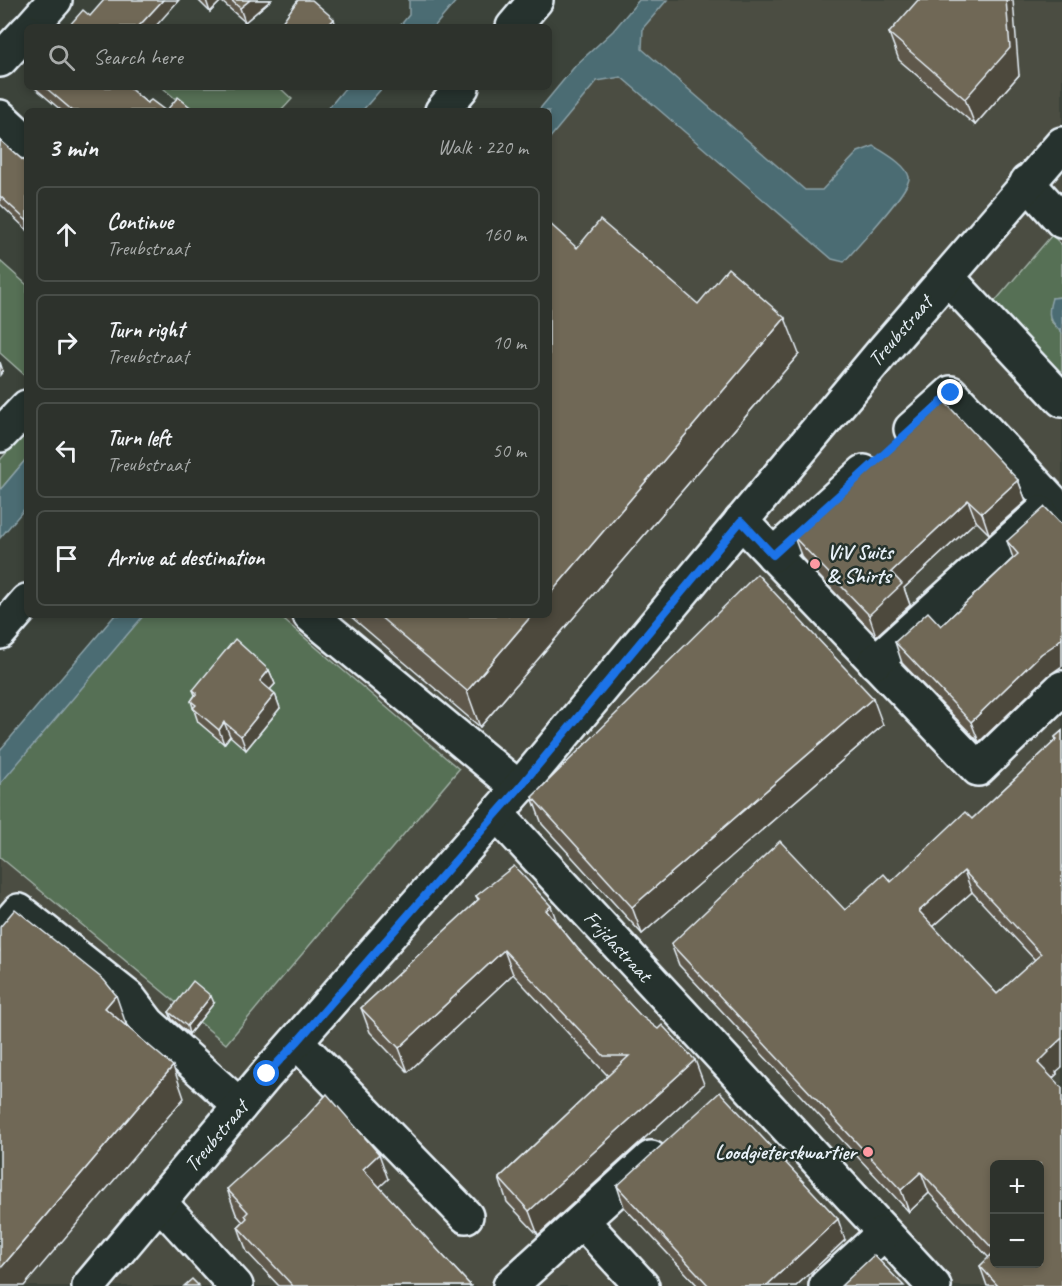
<!DOCTYPE html>
<html lang="en">
<head>
<meta charset="utf-8">
<style>
	:root { --surface:#2d322c; --page:#353a34; --text:#f1f3f6; --muted:#a7aaa9; --line:#484d48 }
	body { margin:0; font-family:Caveat,sans-serif; background:var(--page); color:var(--text) }
	.controls { position:absolute; right:18px; bottom:18px; display:grid; overflow:hidden; border-radius:9px; box-shadow:0 3px 9px #0003 }
	.controls button { width:54px; height:54px; display:grid; place-items:center; padding:0; border:0; border-bottom:2px solid var(--line); background:var(--surface); color:var(--text); font:30px sans-serif }
	.stop { position:absolute; width:18px; height:18px; margin:-14px; border:4px solid #1a73e8; border-radius:50%; background:#fff }
	.stop.end { background:#1a73e8; border-color:#fff; box-shadow:0 2px 6px #0008 }
	.list { margin:0; padding:0; list-style:none }
	h2 { display:flex; justify-content:space-between; align-items:center; height:78px; margin:0; padding:0 24px; font-size:26px }
	h2 small { font-size:20px; font-weight:400; color:var(--muted) }
	.list li { display:grid; grid-template-columns:39px 1fr auto; gap:18px; align-items:center; box-sizing:border-box; height:96px; margin:0 12px 12px; padding:0 12px; border:2px solid var(--line); border-radius:9px }
	.list b { display:block; font-size:22px; white-space:nowrap }
	.list p { margin:0; font-size:20px; white-space:nowrap; color:var(--muted) }
	.list em { font-size:20px; font-style:normal; color:var(--muted) }
	.icon { flex:none; width:33px; height:33px; fill:none; stroke:currentColor; stroke-width:2; stroke-linecap:round; stroke-linejoin:round }
	.map { position:relative; flex:none; width:1062px; height:1286px; overflow:hidden }
	.search { position:absolute; background:var(--surface); box-shadow:0 3px 9px #0003; left:24px; top:24px; width:528px; height:66px; display:flex; align-items:center; gap:15px; box-sizing:border-box; padding:0 21px; border-radius:9px; color:var(--muted); font-size:22px }
	.panel { position:absolute; background:var(--surface); box-shadow:0 3px 9px #0003; left:24px; top:108px; width:528px; height:510px; border-radius:9px }
	.map>svg:first-child { display:block }
</style>
</head>
<body>
<div class="map">
<svg width="1062" height="1286" viewBox="0 0 1062 1286">
	<rect width="100%" height="100%" fill="#3c433a"/>
	<filter id="ink" filterUnits="userSpaceOnUse"><feTurbulence type="fractalNoise" baseFrequency=".0167" numOctaves="2"/><feDisplacementMap in="SourceGraphic" scale="12" xChannelSelector="R" yChannelSelector="G"/><feConvolveMatrix kernelMatrix="1 2 1 2 8 2 1 2 1" color-interpolation-filters="sRGB"/></filter>
	<g filter="url(#ink)">
		<path fill="#4b4e43" fill-rule="evenodd" d="M655,0H1062V1286H0V772L133,615H549V123ZM994,1164H1040V1264H994Z"/>
		<g fill="#576f54" stroke="#a0b0a6" stroke-width="1.5">
			<path d="M162,87H279L292,99L281,111H189Z"/>
			<path d="M1052,235L1062,245V297L1052,298L1050,320L1062,333V383L991,306Z"/>
			<path d="M0,261L27,285V377L0,353Z"/>
			<path d="M27,430V458L0,490V460Z"/>
			<path d="M134,615H278L459,769L226,1044L0,857V777Z"/>
		</g>
		<g fill="#4c6c73" stroke="#8aa1a8" stroke-width="1.5">
			<path d="M409,0H457L434,27H399L409,15Z"/>
			<path d="M639,0H667L643,28L642,49L805,190H822L858,152L874,146C884,153 906,164 909,177C912,189 855,249 844,262L832,259L621,77L597,81L549,139V111H538L576,65L613,31Z"/>
			<path d="M346,87H383L362,111H326Z"/>
			<path d="M1062,297V333C1050,320 1046,317 1052,298Z"/>
			<path d="M27,458V506L0,538V490Z"/>
			<path d="M115,615H144L0,784V750Z"/>
		</g>
		<g fill="none" stroke-linecap="round" stroke-linejoin="round">
			<defs>
				<g id="minor">
					<path d="M31,27L55,0"/>
					<path d="M513,27L536,0"/>
					<path d="M0,60L27,31"/>
					<path d="M442,111L462,87"/>
					<path d="M0,117L27,142"/>
					<path d="M1027,182L1062,221"/>
					<path d="M947,277L1062,400"/>
					<path d="M911,429L951,393L1062,512"/>
					<path d="M0,435L27,407"/>
					<path d="M741,521L978,769L1062,688"/>
					<path d="M773,555L864,472"/>
					<path d="M310,615L519,788"/>
					<path d="M0,632L27,601"/>
					<path d="M875,662L1041,513"/>
					<path d="M497,814L934,1286"/>
					<path d="M0,933L19,911L129,998L148,1023L240,1106"/>
					<path d="M297,1042L466,1216"/>
					<path d="M160,1203L236,1286"/>
					<path d="M582,1221L642,1286"/>
					<path d="M89,1286L267,1074L519,788L884,350L1062,144"/>
					<path d="M510,1286L651,1158"/>
					<path d="M826,1286L884,1233"/>
				</g>
			</defs>
			<use href="#minor" stroke="#e8f1f8" stroke-width="38"/>
			<use href="#minor" stroke="#26332d" stroke-width="33"/>
		</g>
		<g fill="#5f594b" stroke="#e8f1f8" stroke-width="1.5" fill-rule="evenodd">
			<path d="M198,0H271L245,22L221,1L210,12Z"/>
			<path d="M889,33L1019,75L975,125L899,60Z"/>
			<path d="M34,87H128L147,103L166,111H195H62Z"/>
			<path d="M0,140L27,164V230L0,204Z"/>
			<path d="M577,248L698,304L799,354L480,727L349,615H549Z"/>
			<path d="M1018,480L1026,501L989,534L976,521L904,588L910,605L876,636L802,558L794,537Z"/>
			<path d="M1062,525V666L1049,675L979,742L902,663L895,642L941,626L1013,558L1007,541Z"/>
			<path d="M269,670L275,684L270,689L275,694L280,708L246,750L230,736L224,744L198,722L191,701L195,695L193,690Z"/>
			<path d="M883,725L642,934L542,824L532,797Z"/>
			<path d="M1062,731L1057,1074L1053,1078L1062,1286H987L980,1266L989,1258L929,1193L909,1212L679,965L671,944L845,910L891,882L972,819L1056,740L1055,737ZM972,892L1035,960L997,994L933,927ZM994,1164L1040,1263H994Z"/>
			<path d="M476,896L558,924L578,949L704,1084L538,1235L507,1202L499,1178L608,1076L513,974L408,1072L370,1032L361,1008L478,900Z"/>
			<path d="M214,1003L189,1034L172,1019L169,1012Z"/>
			<path d="M388,1179L379,1187L471,1286H279L247,1252L238,1227L243,1222L236,1214L227,1189Z"/>
			<path d="M617,1186L845,1240L796,1286H698L624,1207Z"/>
		</g>
		<g fill="#4e493d" stroke="#e8f1f8" stroke-width="1.5">
			<path d="M163,0H179L155,27H138Z"/>
			<path d="M206,0H221V1L210,12Z"/>
			<path d="M250,0H271L245,22L240,8Z"/>
			<path d="M1006,0H1013L1019,75L975,125L965,99Z"/>
			<path d="M334,19L336,27H327Z"/>
			<path d="M785,318L799,354L480,727L467,691L532,615H549V595Z"/>
			<path d="M0,362L3,371L0,375Z"/>
			<path d="M1018,480L1026,501L989,534L982,513Z"/>
			<path d="M968,500L976,521L904,588L910,605L876,636L869,615L891,572Z"/>
			<path d="M1062,638V666L1049,675L979,742L971,722L1041,654Z"/>
			<path d="M269,670L275,684L265,695L260,681Z"/>
			<path d="M275,694L280,708L246,750L241,736Z"/>
			<path d="M873,698L883,725L642,934L632,907Z"/>
			<path d="M224,722L230,736L224,744L219,730Z"/>
			<path d="M964,871L972,892L926,933L919,911Z"/>
			<path d="M551,906L560,930L546,910Z"/>
			<path d="M504,950L513,974L408,1072L399,1048Z"/>
			<path d="M116,995L127,1027L105,1008Z"/>
			<path d="M211,996L214,1003L189,1034L187,1026Z"/>
			<path d="M1062,1038V1067L1056,1072L1057,1074L1046,1084L1038,1063L1048,1051Z"/>
			<path d="M695,1060L704,1084L538,1235L529,1211Z"/>
			<path d="M173,1066L184,1098L24,1286H0V1269Z"/>
			<path d="M379,1154L388,1179L372,1194L363,1169Z"/>
			<path d="M921,1172L929,1193L909,1212L901,1190Z"/>
			<path d="M838,1219L845,1240L796,1286H766Z"/>
		</g>
		<g fill="#6f6857" stroke="#e8f1f8" stroke-width="1.5" fill-rule="evenodd">
			<path d="M104,0H163L138,27H68L83,10L90,16Z"/>
			<path d="M231,0H250L240,8Z"/>
			<path d="M298,0H312L334,19L327,27H287L282,22Z"/>
			<path d="M918,0H1006L1010,48L965,99L889,33Z"/>
			<path d="M45,87H128L147,103L151,100L166,111L178,97L195,111H73Z"/>
			<path d="M0,140L27,164V221L0,196Z"/>
			<path d="M600,220L698,304L728,268L785,318L549,595V223L577,248Z"/>
			<path d="M942,399L1018,480L982,513L968,500L891,572L902,584L869,615L794,537Z"/>
			<path d="M1045,507L1062,525V638L1053,646L1041,654L971,722L895,642L928,612L941,626L1018,554L1007,541Z"/>
			<path d="M757,574L873,698L632,907L532,797Z"/>
			<path d="M378,615H532L467,691Z"/>
			<path d="M235,639L269,670L260,681L275,694L241,736L224,722L219,730L193,708L196,705L191,701L197,693L193,690Z"/>
			<path d="M1062,731V1038L1048,1051L1049,1052L1038,1063L1062,1088V1286H998L980,1266L994,1252V1263H1040V1164H994V1250L921,1172L901,1190L671,944L780,841L845,910L884,874L891,882L965,812L972,819L1057,739L1055,737ZM964,871L1041,954L997,994L919,911Z"/>
			<path d="M514,866L551,906L546,910L578,949L640,1015L658,1029L662,1025L695,1060L529,1211L499,1178L629,1056H604L504,950L399,1048L361,1008L479,899L476,896Z"/>
			<path d="M15,909L104,980L116,995L105,1008L173,1066L0,1269V927Z"/>
			<path d="M193,981L211,996L187,1026L169,1012Z"/>
			<path d="M720,1092L838,1219L766,1286H709L617,1186Z"/>
			<path d="M327,1094L379,1154L363,1169L471,1286H293L238,1227L247,1218L245,1215L248,1212L227,1189L306,1117Z"/>
			<path d="M874,1255L904,1286H841Z"/>
			<path d="M192,1279L199,1286H184Z"/>
		</g>
	</g>
	<g fill="none" stroke-linecap="round" stroke-linejoin="round" filter="url(#ink)">
		<path stroke="#1a73e8" stroke-width="8" d="M267,1074L297,1042L519,788L741,521L773,555L951,393"/>
	</g>
	<g fill="#ff9aa2" stroke="#26332d" stroke-width="2">
		<circle cx="815" cy="564" r="6"/>
		<circle cx="868" cy="1152" r="6"/>
	</g>
	<g text-anchor="middle" stroke-width="5" stroke-linejoin="round" paint-order="stroke">
		<g font-size="21" fill="#e8f1f8" stroke="#26332d">
			<text transform="translate(900 331) rotate(-49)" y="7">Treubstraat</text>
			<text transform="translate(618 946) rotate(47)" y="7">Frijdastraat</text>
			<text transform="translate(216 1136) rotate(-50)" y="7">Treubstraat</text>
		</g>
		<g font-size="21" font-weight="bold" fill="#e8f1f8" stroke="#26332d" text-anchor="start">
			<text x="827" y="559">ViV Suits<tspan x="827" dy="24">&amp; Shirts</tspan></text>
			<text x="856" y="1159" text-anchor="end">Loodgieterskwartier</text>
		</g>
	</g>
</svg>
<div class="controls">
<button>+</button>
<button>−</button>
</div>
<div class="stop" style="left:267px;top:1074px"></div>
<div class="stop end" style="left:951px;top:393px"></div>
<div class="search"><svg class="icon" aria-label="search" viewBox="0 0 24 24"><circle cx="10" cy="10" r="6"/><path d="M15 15l6 6"/></svg>Search here</div>
<section class="panel">
<h2>3 min<small>Walk · 220 m</small></h2>
<ul class="list">
<li><svg class="icon" aria-label="ahead" viewBox="0 0 24 24"><path d="M12 20V5M6 11l6-6 6 6"/></svg><div><b>Continue</b><p>Treubstraat</p></div><em>160 m</em></li>
<li><svg class="icon" aria-label="right" viewBox="0 0 24 24"><path d="M7 20v-9h11M14 6l5 5-5 5"/></svg><div><b>Turn right</b><p>Treubstraat</p></div><em>10 m</em></li>
<li><svg class="icon" aria-label="left" viewBox="0 0 24 24"><path d="M17 20v-9H6M10 6l-5 5 5 5"/></svg><div><b>Turn left</b><p>Treubstraat</p></div><em>50 m</em></li>
<li><svg class="icon" aria-label="arrive" viewBox="0 0 24 24"><path d="M6 21V4h12l-3 4 3 4H6"/></svg><div><b>Arrive at destination</b></div></li>
</ul>
</section>
</div>
</body>
</html>
